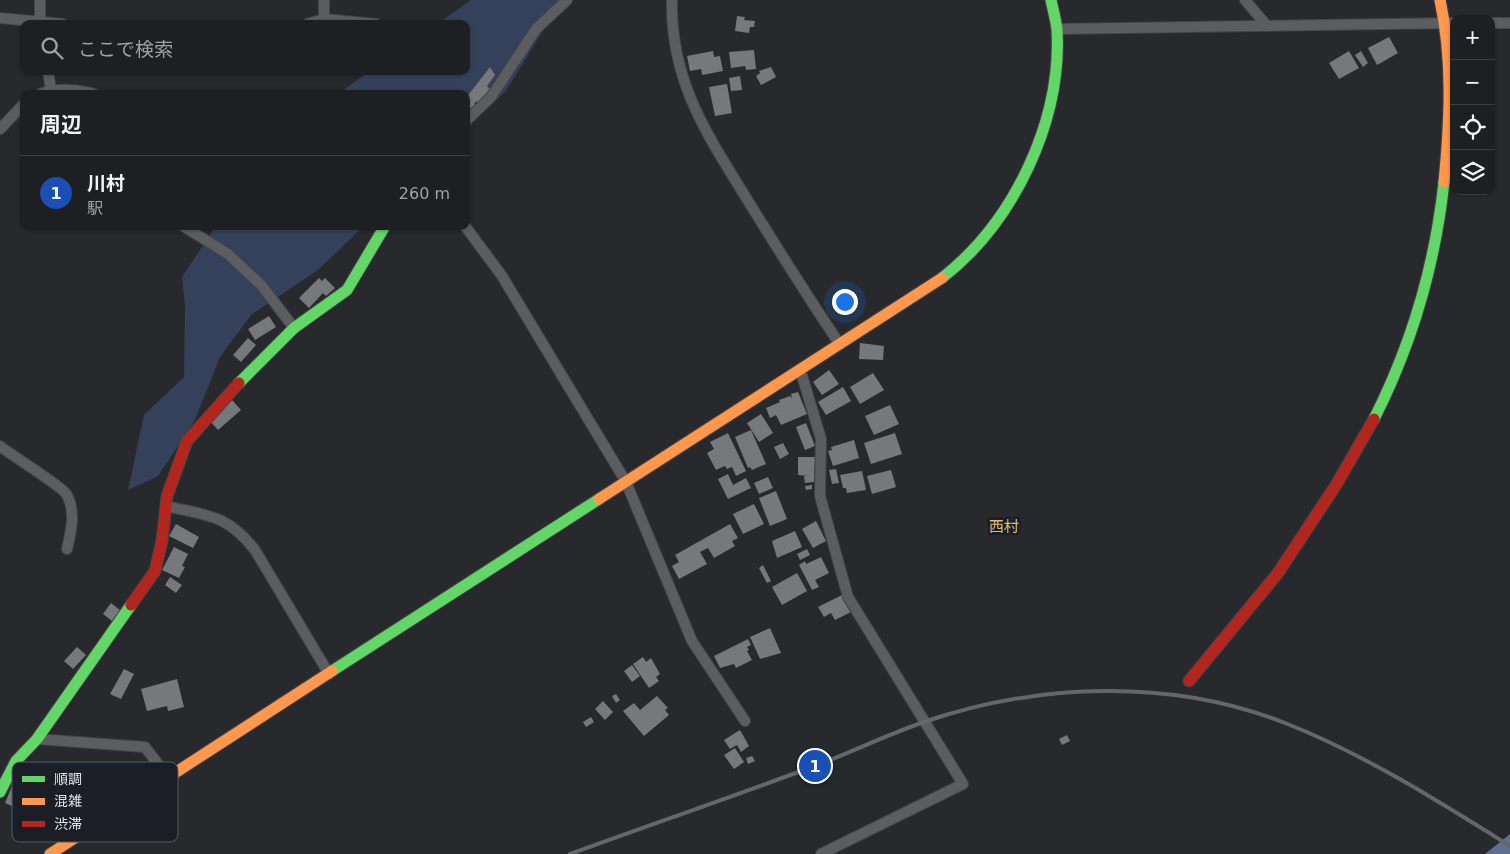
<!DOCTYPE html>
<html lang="ja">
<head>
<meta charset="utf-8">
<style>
	:root { --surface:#1d1f22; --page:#2a2c2f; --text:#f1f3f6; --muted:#a0a2a5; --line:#3b3d40; --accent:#0f766e }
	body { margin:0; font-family:"DejaVu Sans","Noto Sans JP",sans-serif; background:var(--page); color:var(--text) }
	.controls { position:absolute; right:15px; top:15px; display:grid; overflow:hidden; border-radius:10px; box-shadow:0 1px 4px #0004 }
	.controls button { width:45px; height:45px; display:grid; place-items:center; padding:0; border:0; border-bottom:1px solid var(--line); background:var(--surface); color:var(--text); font:25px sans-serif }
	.you { position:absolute; left:844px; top:301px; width:18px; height:18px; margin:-12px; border:4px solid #fff; border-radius:50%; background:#1a73e8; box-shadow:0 0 0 8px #1a73e833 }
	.badge { display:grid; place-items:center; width:32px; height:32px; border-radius:50%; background:var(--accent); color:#fff; font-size:16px; font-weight:700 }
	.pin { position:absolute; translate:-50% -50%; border:2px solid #fff; box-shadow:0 1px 5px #0006 }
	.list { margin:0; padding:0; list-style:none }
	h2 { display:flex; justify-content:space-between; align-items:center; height:65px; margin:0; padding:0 20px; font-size:21px }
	h2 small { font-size:16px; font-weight:400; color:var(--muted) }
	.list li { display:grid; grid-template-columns:32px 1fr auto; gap:15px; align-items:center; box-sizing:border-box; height:75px; padding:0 20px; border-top:1px solid var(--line) }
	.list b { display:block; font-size:19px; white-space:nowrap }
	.list p { margin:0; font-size:16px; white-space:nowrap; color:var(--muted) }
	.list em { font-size:16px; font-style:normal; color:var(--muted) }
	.icon { flex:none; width:28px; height:28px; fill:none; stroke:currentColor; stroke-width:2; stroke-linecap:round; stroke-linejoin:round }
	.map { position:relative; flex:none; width:1510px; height:854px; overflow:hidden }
	.search { position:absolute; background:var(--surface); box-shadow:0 1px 4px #0004; left:20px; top:20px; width:450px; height:55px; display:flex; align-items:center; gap:12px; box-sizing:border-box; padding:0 18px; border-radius:10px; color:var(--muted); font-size:19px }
	.panel { position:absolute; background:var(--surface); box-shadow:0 1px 4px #0004; left:20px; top:90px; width:450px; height:140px; border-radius:10px }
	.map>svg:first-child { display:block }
</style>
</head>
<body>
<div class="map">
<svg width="1510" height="854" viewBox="0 0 1510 854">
	<rect width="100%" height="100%" fill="#27292d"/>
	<g fill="#35405b">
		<path d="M471,0H562L505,92L466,128V94H338L370,71H466V24H437Z"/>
		<path d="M216,226H364L318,270L252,314L220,357L194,422L158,476L128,490L144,415L184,377L185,307L182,277Z"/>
	</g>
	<path fill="#5f6e91" d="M1510,834V854H1485Z"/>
	<g fill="#76787c">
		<path d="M737,16L745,17L744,20L755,21L754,27H750L749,33L735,31Z"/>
		<path d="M1389,37L1398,53L1377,65L1368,48Z"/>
		<path d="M754,50L756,69L746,70L745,66L731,68L729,52Z"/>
		<path d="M713,51L714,57L720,56L723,71L702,75L701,69L690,71L687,56Z"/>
		<path d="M1349,51L1359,68L1339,79L1329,63Z"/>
		<path d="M1361,51L1368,63L1363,67L1355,55Z"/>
		<path d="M490,67L495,75L487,86L490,89L479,103L476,101L474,104L476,105L470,113L466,111V98Z"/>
		<path d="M771,67L776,77L761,85L756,76L760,73L759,71Z"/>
		<path d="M740,76L742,90L731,91L729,78Z"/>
		<path d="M727,84L732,113L715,116L709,87Z"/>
		<path d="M319,278L322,281L325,278L335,288L326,296L323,293L309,308L299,298Z"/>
		<path d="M269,316L276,327L255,340L248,329Z"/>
		<path d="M248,338L256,345L241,362L233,355Z"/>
		<path d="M860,343L884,346L883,360L859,359Z"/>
		<path d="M829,370L839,384L822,395L813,382Z"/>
		<path d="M873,373L884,390L860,404L850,387Z"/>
		<path d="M843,387L851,401L826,415L818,402Z"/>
		<path d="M798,392L807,414L781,425L776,415L770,418L766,408L780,402L779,400L790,396L792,398L791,394Z"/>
		<path d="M232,400L241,410L218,430L209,420Z"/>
		<path d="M890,405L899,424L874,435L865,416Z"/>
		<path d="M761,414L773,433L759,442L747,423Z"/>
		<path d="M806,423L815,446L805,450L796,427Z"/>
		<path d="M751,430L766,464L752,470L750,467L748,468L735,437Z"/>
		<path d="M728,433L746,471L736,476L732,467L727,469L725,466L716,470L707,453L714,449L710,442Z"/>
		<path d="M895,433L902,454L871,464L864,443Z"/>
		<path d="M854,440L859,458L833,466L828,451L832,450L831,447Z"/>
		<path d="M783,443L789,454L780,459L774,447Z"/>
		<path d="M798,457H815L814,482L805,483L804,476H810L798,475Z"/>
		<path d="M836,469L839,483L832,484L829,470Z"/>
		<path d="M891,470L896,487L872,494L867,476Z"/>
		<path d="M862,471L866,490L847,493L846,488H843L840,475Z"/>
		<path d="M728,474L733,485L746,478L751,488L728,499L718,479Z"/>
		<path d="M768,477L773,488L759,494L754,483Z"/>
		<path d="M812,485V489L806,490L805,486Z"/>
		<path d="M776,491L787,519L770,526L759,498Z"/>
		<path d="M754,504L764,524L743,534L733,514Z"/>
		<path d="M816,521L826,541L813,548L802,529Z"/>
		<path d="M176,524L199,537L193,548L169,536Z"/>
		<path d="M730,524L738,538L732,541L735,546L714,558L708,548L700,552L707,564L679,579L672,566L679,562L675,555Z"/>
		<path d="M795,531L802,547L777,558L772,541Z"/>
		<path d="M174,547L188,554L182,566L185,567L179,578L162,570Z"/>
		<path d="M807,549L810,555L800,560L797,554Z"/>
		<path d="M821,557L829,573L815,580L819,587L812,590L799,565L805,561L806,564Z"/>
		<path d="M763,565L771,581L767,583L759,568Z"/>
		<path d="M797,573L807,591L782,605L772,587Z"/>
		<path d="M170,577L182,585L176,593L165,585Z"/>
		<path d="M842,595L851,612L835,620L831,613L824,617L818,607Z"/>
		<path d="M111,603L120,610L112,621L103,614Z"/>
		<path d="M770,628L781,653L760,659L750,637Z"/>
		<path d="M748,639L751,645L747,647L749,650L747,651L752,660L736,668L734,664L720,668L714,656Z"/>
		<path d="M77,647L86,655L73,669L64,661Z"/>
		<path d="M643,657L646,662L651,658L660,674L656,677L659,681L649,688L633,664Z"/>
		<path d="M632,665L640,676L632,682L624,671Z"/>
		<path d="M124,669L134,674L121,699L110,694Z"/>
		<path d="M177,679L184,707L168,711L167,706L147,711L141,689Z"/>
		<path d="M616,694L620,700L616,703L612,696Z"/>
		<path d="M657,696L668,708L665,710L669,715L644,736L623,711L634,703L640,710Z"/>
		<path d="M603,701L613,712L605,720L595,709Z"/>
		<path d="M591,717L594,722L586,727L583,722Z"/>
		<path d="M740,730L749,746L741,752L737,745L730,749L724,740Z"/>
		<path d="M1067,735L1070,741L1062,745L1059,739Z"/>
		<path d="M735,748L744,762L734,769L724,755Z"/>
		<path d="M752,756L755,761L748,764L746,758Z"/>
		<path d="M14,781L36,790L27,809L15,804L14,807L5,803Z"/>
	</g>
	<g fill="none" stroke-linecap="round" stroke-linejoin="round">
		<defs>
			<g id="street">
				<path d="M40,0V24"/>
				<path d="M672,0C670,85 711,140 753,209C781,254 809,299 839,343"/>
				<path d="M1245,0L1267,26"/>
				<path d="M0,18L63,24"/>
				<path d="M324,19V0"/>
				<path d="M1491,23H1510"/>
				<path d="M307,24L324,19L376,24"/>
				<path d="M1057,29L1454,23"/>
				<path d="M48,71L51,90"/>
				<path d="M40,94C56,88 78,89 94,94"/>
				<path d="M466,121L491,97L536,29L567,0"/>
				<path d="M0,129L24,104"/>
				<path d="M183,226L228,254L262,286L294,328"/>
				<path d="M465,226L502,276L626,482L692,641L745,721"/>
				<path d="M800,369L821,439L820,496L848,597L963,784L821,854"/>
				<path d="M0,446C11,455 63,487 67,495C76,512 71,531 67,549"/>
				<path d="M166,506C208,516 227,514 255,550L329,674"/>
				<path d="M37,739L145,747L168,777"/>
			</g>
			<g id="fast">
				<path d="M942,278C1014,222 1062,121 1057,30C1056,20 1053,10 1051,0"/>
				<path d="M239,383L294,328L347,290L385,226"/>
				<path d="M1374,419C1412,344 1435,265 1444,182"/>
				<path d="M332,671L599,499"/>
				<path d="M0,792L16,761L37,739L131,605"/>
			</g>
			<g id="slow">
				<path d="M1440,0C1453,60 1450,121 1444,182"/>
				<path d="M599,499L942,278"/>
				<path d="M50,854L332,671"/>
			</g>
			<g id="jam">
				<path d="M131,605L155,571L162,541L167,496L187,441L239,383"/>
				<path d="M1189,681L1278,573L1336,485L1374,419"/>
			</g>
		</defs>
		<use href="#street" stroke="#434448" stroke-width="12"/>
		<use href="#fast" stroke="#434448" stroke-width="13"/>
		<use href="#slow" stroke="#434448" stroke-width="13"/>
		<use href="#jam" stroke="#434448" stroke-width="13"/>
		<use href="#street" stroke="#5c5d60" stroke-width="10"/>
		<use href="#fast" stroke="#63d668" stroke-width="11"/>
		<use href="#slow" stroke="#ff974d" stroke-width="11"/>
		<use href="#jam" stroke="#b3261e" stroke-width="11"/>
		<path stroke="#656669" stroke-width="4" d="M570,854C650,825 731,797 812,767C850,753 886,735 924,722C1038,683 1171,678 1285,723C1364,754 1438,801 1510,846"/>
	</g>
	<g text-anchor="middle" stroke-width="5" stroke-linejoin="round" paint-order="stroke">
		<g font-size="15" fill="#debd73" stroke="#1b1e26">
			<text x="1004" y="532">西村</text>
		</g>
	</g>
	<rect x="12" y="762" width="166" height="80" rx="8" fill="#1b1e26" stroke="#575a61" stroke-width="1"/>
	<rect x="22" y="776" width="23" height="6" fill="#63d668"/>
	<rect x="22" y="798" width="23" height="7" fill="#ff974d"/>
	<rect x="22" y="821" width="23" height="6" fill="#b3261e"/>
	<g font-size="14" fill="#e3e5eb">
		<text x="54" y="784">順調</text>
		<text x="54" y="806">混雑</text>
		<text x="54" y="829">渋滞</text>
	</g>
</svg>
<div class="controls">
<button>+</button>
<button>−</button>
<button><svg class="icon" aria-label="locate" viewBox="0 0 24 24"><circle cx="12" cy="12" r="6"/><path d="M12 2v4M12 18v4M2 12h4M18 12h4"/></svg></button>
<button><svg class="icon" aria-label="layers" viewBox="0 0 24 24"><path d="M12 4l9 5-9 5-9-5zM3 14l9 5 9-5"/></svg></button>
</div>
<div class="you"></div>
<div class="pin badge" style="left:815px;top:766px;background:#1a4fb4">1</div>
<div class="search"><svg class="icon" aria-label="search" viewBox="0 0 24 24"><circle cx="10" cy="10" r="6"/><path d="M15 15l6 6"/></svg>ここで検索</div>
<section class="panel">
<h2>周辺<small></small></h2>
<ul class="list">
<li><span class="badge" style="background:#1a4fb4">1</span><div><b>川村</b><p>駅</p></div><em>260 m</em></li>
</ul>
</section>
</div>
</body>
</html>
